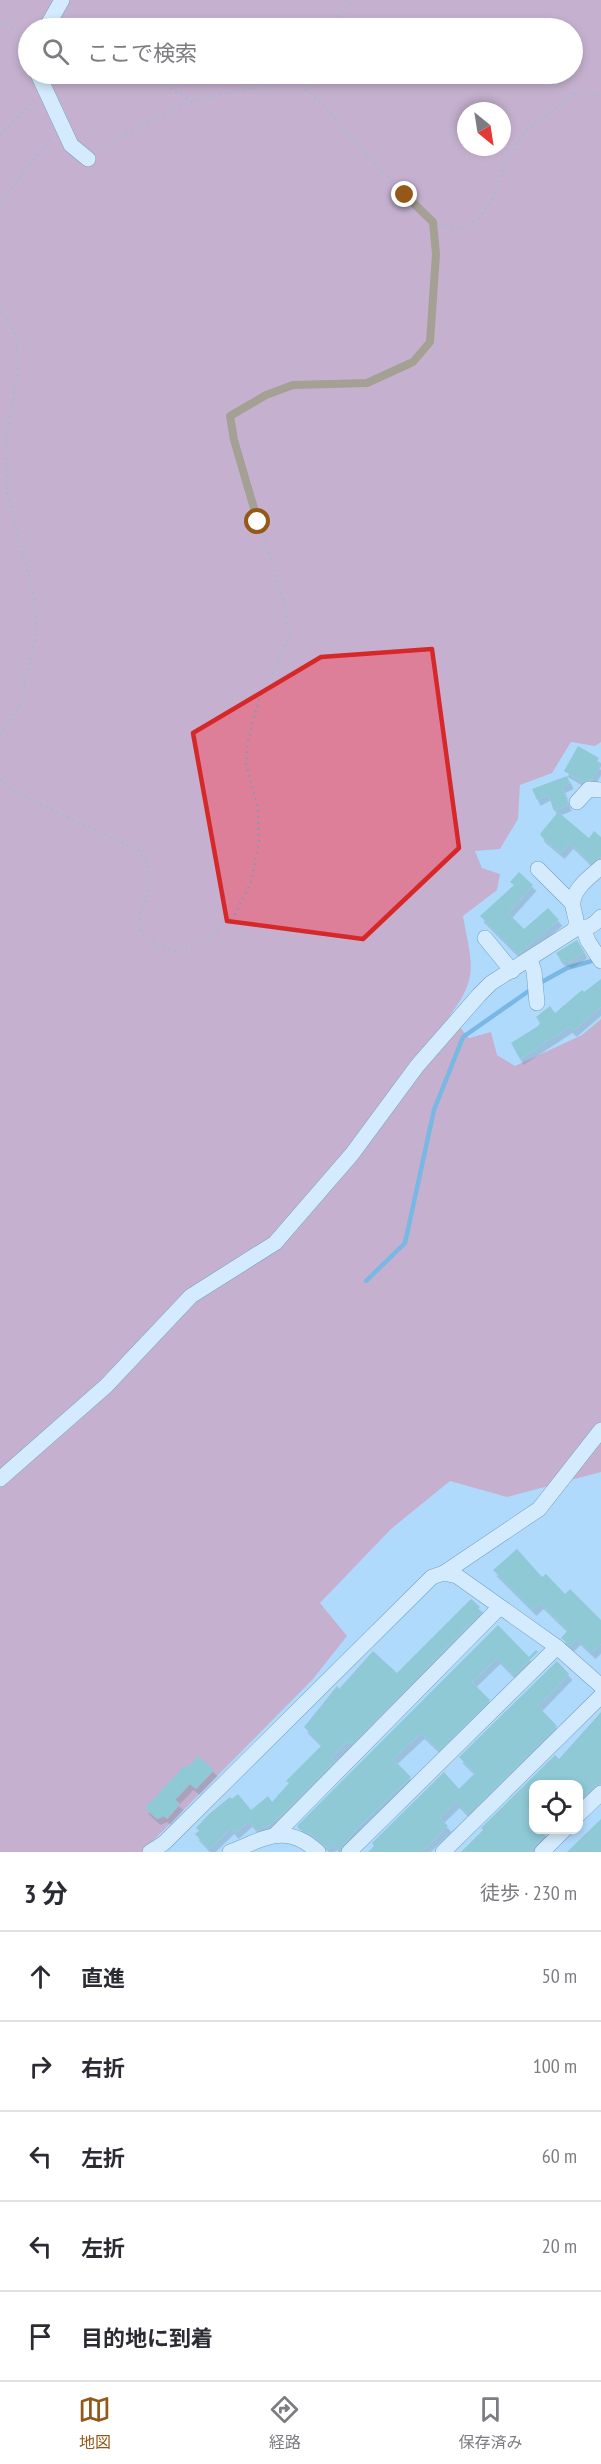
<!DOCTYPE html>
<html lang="ja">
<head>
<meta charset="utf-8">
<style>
	:root { --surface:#fff; --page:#f7f7f7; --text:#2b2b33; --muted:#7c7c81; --line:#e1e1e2; --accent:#945918 }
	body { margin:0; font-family:"PT Sans Narrow","Noto Sans JP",sans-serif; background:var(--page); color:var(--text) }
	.controls { position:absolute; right:18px; bottom:18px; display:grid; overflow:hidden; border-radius:12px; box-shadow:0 3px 9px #0003 }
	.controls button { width:54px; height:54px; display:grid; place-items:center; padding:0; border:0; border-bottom:2px solid var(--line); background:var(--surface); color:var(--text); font:30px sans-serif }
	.compass { position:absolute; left:457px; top:102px; width:54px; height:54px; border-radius:50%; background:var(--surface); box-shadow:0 3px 9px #0003; rotate:150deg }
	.stop { position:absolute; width:18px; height:18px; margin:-14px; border:4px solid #945918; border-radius:50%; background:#fff }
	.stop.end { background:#945918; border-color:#fff; box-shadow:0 2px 6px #0008 }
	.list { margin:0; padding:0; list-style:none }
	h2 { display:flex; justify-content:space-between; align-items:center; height:78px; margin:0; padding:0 24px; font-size:26px }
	h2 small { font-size:20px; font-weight:400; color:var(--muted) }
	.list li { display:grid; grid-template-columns:39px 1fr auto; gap:18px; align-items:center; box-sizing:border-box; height:90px; padding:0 24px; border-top:2px solid var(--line) }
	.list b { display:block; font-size:22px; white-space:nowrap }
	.list em { font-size:20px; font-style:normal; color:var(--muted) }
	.icon { flex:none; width:33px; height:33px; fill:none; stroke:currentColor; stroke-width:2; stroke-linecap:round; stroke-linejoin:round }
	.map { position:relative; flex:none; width:601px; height:1852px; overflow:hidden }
	.search { position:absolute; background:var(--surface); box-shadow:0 3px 9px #0003; left:18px; right:18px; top:18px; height:66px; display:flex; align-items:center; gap:15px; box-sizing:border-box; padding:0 21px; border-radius:33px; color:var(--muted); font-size:22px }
	.sheet { height:528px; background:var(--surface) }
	nav { display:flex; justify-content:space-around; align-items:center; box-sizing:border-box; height:84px; border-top:2px solid var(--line); background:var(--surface); font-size:16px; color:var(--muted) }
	nav a { display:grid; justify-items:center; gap:3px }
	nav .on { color:var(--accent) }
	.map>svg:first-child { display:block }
</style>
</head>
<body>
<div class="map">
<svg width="601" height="1852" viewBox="0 0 601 1852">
	<defs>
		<filter id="shadow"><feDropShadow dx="3.5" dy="6" stdDeviation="0" flood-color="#0004"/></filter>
	</defs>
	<rect width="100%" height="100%" fill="#b0dafb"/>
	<path fill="#de7f9a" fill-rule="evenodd" d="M0,0H601V742L595,746L571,742L552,773L520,785L518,819L500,849L475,851L482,868L500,874L497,890L463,916C471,961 480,977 450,1015L469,1038L491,1032L497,1055L515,1066L582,1035L601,1019V1472L507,1497L450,1481L391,1529L320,1603L347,1636L313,1679L142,1852H0ZM28,28H572V74H28ZM466,111H502V147H466Z"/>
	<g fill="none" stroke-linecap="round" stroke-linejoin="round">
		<g stroke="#378cc7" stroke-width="4.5">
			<path d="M540,983L567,968L595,960"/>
			<path d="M366,1281L405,1243L434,1110L463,1037L533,988"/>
		</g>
	</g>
	<g fill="#65b3a7" filter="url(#shadow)">
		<path d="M578,746L599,758L596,763L600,765L592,779L583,782L564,771Z"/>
		<path d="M567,776L570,783L562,787L568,805L554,811L548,794L537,800L532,789Z"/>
		<path d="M558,812L589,838L594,831L601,837V857L591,863L570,843L561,853L542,837L540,834Z"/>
		<path d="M519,872L533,885L508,913L524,929L548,908L559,920L518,954L480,916L514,885L510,882Z"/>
		<path d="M577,940L584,952L569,962L560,959L556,953Z"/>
		<path d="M601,979V1007L573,1031L569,1027L520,1059L511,1043L538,1026L540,1023L536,1017L550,1006L555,1013L582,990L584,992Z"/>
		<path d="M517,1549L542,1577L546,1574L565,1594L570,1589L601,1620V1644L592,1653L577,1639L570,1646L561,1638L568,1630L540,1603L533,1610L493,1570Z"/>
		<path d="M471,1599L480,1607L478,1609L481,1612L351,1744L348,1741L331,1757L335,1761L281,1815L265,1828L263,1826L257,1831L249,1821L235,1833L231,1828L209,1849L195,1834L199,1831L196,1828L209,1814L230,1797L232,1799L238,1794L251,1810L268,1796L272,1802L289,1783L286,1781L322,1745L304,1727L337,1686L339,1689L373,1651L397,1673Z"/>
		<path d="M498,1625L529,1657L536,1650L538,1652L514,1675L497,1658L472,1682L490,1700L439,1750L421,1733L393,1759L411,1777L357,1828L339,1850L333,1844L329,1849L312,1835L299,1829L297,1826Z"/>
		<path d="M557,1661L569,1674L538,1706L557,1726L468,1814L456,1802L440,1818L448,1826L421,1852H368L374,1846L372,1843L444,1772L459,1789L475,1773L459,1757Z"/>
		<path d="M601,1712V1784L594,1786L579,1801V1785H534V1808L526,1816L534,1824V1830H550L528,1852H461L483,1830L481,1828L555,1755L559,1759Z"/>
		<path d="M198,1756L214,1770L196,1789L190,1784L175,1800L180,1804L167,1819L164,1816L157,1819L145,1808L185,1765L188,1767Z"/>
		<path d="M601,1819V1852H567Z"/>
	</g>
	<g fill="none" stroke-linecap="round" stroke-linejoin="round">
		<defs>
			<g id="minor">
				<path d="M46,28L62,0"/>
				<path d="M38,74L71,145L88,159"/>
				<path d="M577,802L589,789L601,790"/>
				<path d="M538,869L572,903"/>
				<path d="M576,927C587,930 594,925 601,917"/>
				<path d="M583,928L588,941L601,961"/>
				<path d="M485,938L512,971"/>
				<path d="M530,960L534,971L537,1003"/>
				<path d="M0,1479L106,1386L191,1296L275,1243L352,1154L417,1066L479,995L491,983L574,930C579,921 574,915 573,906C571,890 590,877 601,867"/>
				<path d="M444,1573L539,1509L601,1430"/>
				<path d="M578,1815L601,1793"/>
				<path d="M276,1834L500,1607"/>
				<path d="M150,1852L164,1843L432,1577L444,1573L457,1576L557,1647L601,1686"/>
				<path d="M230,1852C264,1839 286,1822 318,1852"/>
				<path d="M349,1852L557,1647"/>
				<path d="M443,1852L601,1696"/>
				<path d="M542,1852L564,1830"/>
			</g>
		</defs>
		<use href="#minor" stroke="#285a7e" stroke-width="16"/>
		<g stroke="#789ab5" stroke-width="2" stroke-dasharray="1.5 4.5" stroke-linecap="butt">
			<path d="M65,22L85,28"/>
			<path d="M0,23L28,35"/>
			<path d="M323,28L355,0"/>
			<path d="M144,74L193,101"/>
			<path d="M0,135L34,100"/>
			<path d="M101,151L132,131L193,101L292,80L326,106L347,135L433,222L461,229L480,218L493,197L507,156L526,130L577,92L601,96"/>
			<path d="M0,209L8,193L52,137"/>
			<path d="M0,307L16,336L19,364L6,438L7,493L35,599L36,636L19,708L0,735"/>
			<path d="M0,779L12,791L138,850C141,856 148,864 149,871C153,915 109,934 180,952L209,938L235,914L251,882L259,841L258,808L246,764L248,741L259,699L273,674L289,635L283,598L258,522L234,440L230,416L266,395L293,385L367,383L413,362L430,342L436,254L433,222"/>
		</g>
		<use href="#minor" stroke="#fff" stroke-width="15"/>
	</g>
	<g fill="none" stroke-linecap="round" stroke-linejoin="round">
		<path stroke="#945918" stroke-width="8" d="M258,522L234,440L230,416L266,395L293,385L367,383L413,362L430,342L436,254L433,222L405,195"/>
	</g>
	<path d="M0 0H601V1852H0ZM432,649L459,848L363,939L227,921L193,733L321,657Z" fill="#b0dafb" fill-opacity=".55" fill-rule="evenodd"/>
	<path fill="none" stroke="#d62828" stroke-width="4.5" stroke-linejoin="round" d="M432,649L459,848L363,939L227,921L193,733L321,657Z"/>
</svg>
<div class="controls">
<button><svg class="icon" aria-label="locate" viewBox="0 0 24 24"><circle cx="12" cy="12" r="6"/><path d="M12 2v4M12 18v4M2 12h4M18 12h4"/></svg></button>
</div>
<svg class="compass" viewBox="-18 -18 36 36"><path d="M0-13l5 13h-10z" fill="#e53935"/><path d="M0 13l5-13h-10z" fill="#7c7c81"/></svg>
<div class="stop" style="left:258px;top:522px"></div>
<div class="stop end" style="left:405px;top:195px"></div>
<div class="search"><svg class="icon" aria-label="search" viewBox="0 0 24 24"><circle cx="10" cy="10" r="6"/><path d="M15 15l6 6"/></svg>ここで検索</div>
</div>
<section class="sheet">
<h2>3 分<small>徒歩 · 230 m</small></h2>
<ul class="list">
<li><svg class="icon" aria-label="ahead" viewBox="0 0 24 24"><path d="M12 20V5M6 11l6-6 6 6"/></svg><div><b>直進</b></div><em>50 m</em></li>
<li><svg class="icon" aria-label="right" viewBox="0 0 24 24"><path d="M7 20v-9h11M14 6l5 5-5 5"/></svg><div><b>右折</b></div><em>100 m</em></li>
<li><svg class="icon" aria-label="left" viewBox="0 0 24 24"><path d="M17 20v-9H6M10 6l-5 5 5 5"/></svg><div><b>左折</b></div><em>60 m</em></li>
<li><svg class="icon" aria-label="left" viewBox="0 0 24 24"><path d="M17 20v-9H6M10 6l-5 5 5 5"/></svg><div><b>左折</b></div><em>20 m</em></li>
<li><svg class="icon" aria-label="arrive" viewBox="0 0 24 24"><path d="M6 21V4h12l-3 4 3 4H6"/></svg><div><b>目的地に到着</b></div></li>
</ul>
</section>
<nav>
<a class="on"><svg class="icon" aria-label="map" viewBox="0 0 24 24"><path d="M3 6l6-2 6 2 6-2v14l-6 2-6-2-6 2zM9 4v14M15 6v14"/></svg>地図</a>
<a><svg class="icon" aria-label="directions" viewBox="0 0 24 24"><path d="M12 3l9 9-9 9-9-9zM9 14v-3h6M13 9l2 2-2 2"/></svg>経路</a>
<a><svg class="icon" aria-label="saved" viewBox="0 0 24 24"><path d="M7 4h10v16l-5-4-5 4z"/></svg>保存済み</a>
</nav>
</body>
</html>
